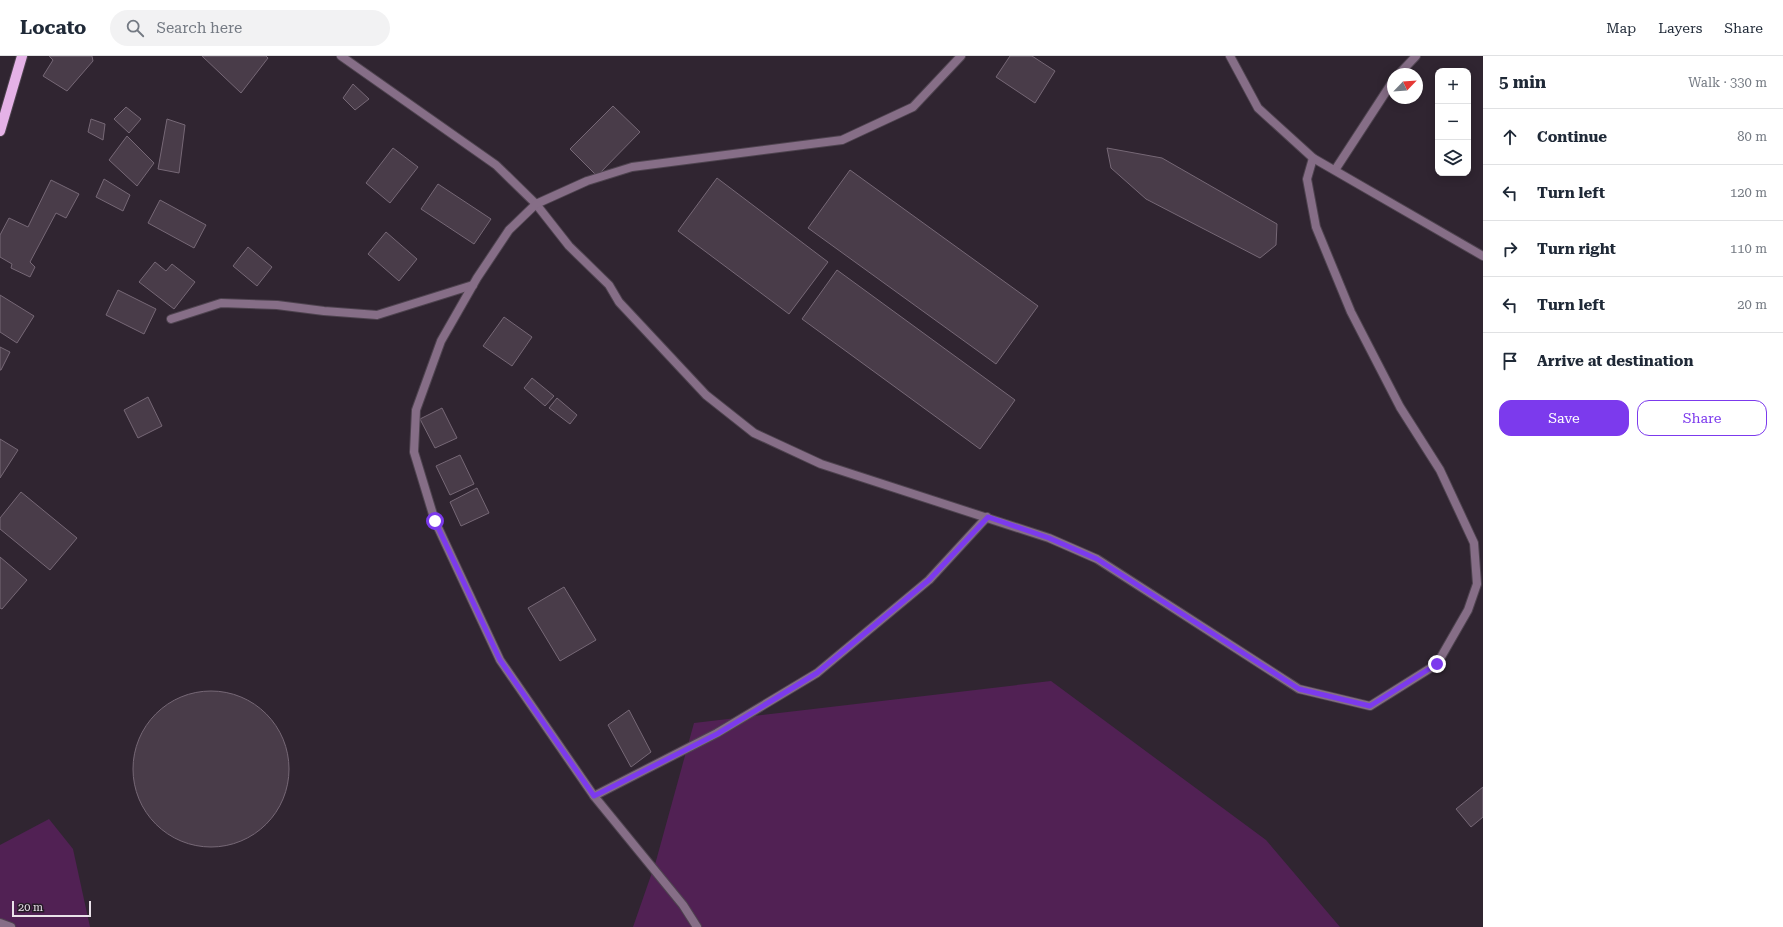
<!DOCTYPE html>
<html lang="en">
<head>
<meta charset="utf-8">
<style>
	:root { --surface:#fff; --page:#f2f2f3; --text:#1f2937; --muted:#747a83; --line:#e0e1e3; --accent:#7c3aed }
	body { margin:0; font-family:"Roboto Serif",serif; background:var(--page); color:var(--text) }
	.controls { position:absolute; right:12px; top:12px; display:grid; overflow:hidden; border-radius:8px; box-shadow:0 2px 10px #0003 }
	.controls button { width:36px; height:36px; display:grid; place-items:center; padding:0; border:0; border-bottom:1px solid var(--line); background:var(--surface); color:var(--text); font:20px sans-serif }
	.compass { position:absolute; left:1387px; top:12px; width:36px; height:36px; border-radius:50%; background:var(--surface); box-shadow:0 2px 10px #0003; rotate:65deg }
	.scale { position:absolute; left:12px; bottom:10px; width:79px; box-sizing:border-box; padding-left:4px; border:2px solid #eae2ea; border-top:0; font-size:11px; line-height:14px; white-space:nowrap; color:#eae2ea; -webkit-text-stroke:3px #261b27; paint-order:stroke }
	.stop { position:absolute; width:12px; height:12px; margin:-9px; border:3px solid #7c3aed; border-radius:50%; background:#fff }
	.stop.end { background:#7c3aed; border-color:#fff; box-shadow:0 1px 4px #0008 }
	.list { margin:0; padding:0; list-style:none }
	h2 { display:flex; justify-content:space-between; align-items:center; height:52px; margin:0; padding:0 16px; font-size:17px }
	h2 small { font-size:13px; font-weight:400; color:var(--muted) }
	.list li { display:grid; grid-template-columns:26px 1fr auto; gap:12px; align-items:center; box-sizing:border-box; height:56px; padding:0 16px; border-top:1px solid var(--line) }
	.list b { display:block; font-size:15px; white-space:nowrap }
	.list em { font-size:13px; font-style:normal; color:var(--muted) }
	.actions { display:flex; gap:8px; padding:12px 16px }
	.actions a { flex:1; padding:9px 0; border:1px solid var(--accent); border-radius:12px; text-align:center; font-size:14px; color:var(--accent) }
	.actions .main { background:var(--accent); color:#fff }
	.icon { flex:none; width:22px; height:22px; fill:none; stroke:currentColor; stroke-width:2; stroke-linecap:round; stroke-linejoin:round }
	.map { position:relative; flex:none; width:1483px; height:871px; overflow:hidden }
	header { display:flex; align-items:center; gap:24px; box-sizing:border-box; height:56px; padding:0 20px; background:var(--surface); border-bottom:1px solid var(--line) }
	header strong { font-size:19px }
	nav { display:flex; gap:22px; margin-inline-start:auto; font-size:14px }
	.search { width:280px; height:36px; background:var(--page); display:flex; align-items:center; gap:10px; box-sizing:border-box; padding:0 14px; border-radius:22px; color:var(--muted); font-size:15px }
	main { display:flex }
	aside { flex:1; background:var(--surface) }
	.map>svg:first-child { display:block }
</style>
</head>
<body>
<header>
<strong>Locato</strong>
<div class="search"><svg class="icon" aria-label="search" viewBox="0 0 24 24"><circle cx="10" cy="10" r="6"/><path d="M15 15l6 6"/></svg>Search here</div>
<nav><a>Map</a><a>Layers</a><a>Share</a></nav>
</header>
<main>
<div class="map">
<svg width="1483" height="871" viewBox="0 0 1483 871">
	<rect width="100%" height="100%" fill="#302531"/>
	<g fill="#512154">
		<path d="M1051,625L1266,784L1340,871H633L656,805L694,667Z"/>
		<path d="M49,763L73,793L90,871H0V789Z"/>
	</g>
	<g fill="#493c49" stroke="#766876">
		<path d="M49,0H92L93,5L67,35L43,20L53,4Z"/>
		<path d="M202,0H266L268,2L241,37Z"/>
		<path d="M1010,0H1032L1055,15L1035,47L996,21Z"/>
		<path d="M353,28L369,43L355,54L343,42Z"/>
		<path d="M613,50L640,76L597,120L570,93Z"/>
		<path d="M126,51L141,63L129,77L114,63Z"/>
		<path d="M91,63L105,68L103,84L88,76Z"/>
		<path d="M167,63L185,69L179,117L158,113Z"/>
		<path d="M127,80L154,107L137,130L109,104Z"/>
		<path d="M393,92L418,111L390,147L366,127Z"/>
		<path d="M1107,92L1162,102L1277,168L1276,189L1260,202L1146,143L1111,112Z"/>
		<path d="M850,114L1038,250L996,308L808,172Z"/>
		<path d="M717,122L828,206L789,258L678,175Z"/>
		<path d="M104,123L130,139L123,155L96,141Z"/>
		<path d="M51,124L79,138L66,162L56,157L30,206L35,211L30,221L11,212L12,208L0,201V179L9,162L28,171Z"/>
		<path d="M438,128L491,163L474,188L421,153Z"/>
		<path d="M160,144L206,169L194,192L148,167Z"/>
		<path d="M386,176L417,203L399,225L368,198Z"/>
		<path d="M248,191L272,211L257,230L233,210Z"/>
		<path d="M155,206L166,215L172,208L195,226L174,253L139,226Z"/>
		<path d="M837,214L1015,344L980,393L802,263Z"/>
		<path d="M118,234L156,253L144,278L106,259Z"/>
		<path d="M0,239L34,260L17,287L0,276Z"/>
		<path d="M504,261L532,281L512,310L483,290Z"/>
		<path d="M0,291L10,296L1,314H0Z"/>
		<path d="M532,322L554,340L545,350L524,332Z"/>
		<path d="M148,341L162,370L138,382L124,354Z"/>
		<path d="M557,342L577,359L570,368L549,352Z"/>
		<path d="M442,352L457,382L435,392L420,363Z"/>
		<path d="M0,383L18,394L0,422Z"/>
		<path d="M460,399L474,428L450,439L436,410Z"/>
		<path d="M477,432L489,457L461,470L450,446Z"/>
		<path d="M21,436L77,482L50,514L0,473V462Z"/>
		<path d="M0,501L27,524L2,553L0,552Z"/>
		<path d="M564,531L596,584L560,605L528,552Z"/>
		<circle cx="211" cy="713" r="78"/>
		<path d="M629,654L651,696L631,711L608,669Z"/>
		<path d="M1483,731V761L1471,771L1456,753Z"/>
	</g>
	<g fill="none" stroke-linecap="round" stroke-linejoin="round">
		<defs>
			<g id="minor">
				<path d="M341,0L496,109L536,148L569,190L609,229L619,246L706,339L754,377L821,408L1049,482L1097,503L1299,633L1370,650L1437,608L1468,554L1477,528L1474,487L1440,414L1400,351L1351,256L1316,171L1307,123L1313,102"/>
				<path d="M1399,18L1416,0"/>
				<path d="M1335,114L1393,25"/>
				<path d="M171,263L221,247L277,249L324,255L377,259L473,229"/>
				<path d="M594,740L717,677L817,617L929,524L987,461"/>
				<path d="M0,867L11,871"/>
				<path d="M697,871L683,849L594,740L500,604L435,465L414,396L416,354L441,285L477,222L509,174L536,148L587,125L632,111L842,84L913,51L961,0"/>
			</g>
			<path id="tertiary" d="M1230,0L1258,52L1313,102L1483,200"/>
			<path id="primary" d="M0,75L22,0"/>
		</defs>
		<use href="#minor" stroke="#4e434f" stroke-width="10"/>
		<use href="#tertiary" stroke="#4e434f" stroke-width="10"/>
		<use href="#primary" stroke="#4e434f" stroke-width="12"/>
		<use href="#minor" stroke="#866e87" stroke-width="8"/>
		<use href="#tertiary" stroke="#866e87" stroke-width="8"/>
		<use href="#primary" stroke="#e5b2e7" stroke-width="10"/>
	</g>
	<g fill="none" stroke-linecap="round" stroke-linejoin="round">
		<path stroke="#7c3aed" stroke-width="5" d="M435,465L500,604L594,740L717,678L817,617L929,524L988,461L1049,482L1097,503L1299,633L1370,650L1437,608"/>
	</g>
</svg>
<div class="controls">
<button>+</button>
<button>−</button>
<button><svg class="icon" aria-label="layers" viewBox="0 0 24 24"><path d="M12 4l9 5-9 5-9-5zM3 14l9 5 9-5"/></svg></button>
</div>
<svg class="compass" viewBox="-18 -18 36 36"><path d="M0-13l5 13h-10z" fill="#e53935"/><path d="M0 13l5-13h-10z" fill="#747a83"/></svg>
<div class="scale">20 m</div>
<div class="stop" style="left:435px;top:465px"></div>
<div class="stop end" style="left:1437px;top:608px"></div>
</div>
<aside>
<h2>5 min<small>Walk · 330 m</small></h2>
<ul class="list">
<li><svg class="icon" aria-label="ahead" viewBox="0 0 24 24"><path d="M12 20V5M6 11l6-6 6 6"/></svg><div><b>Continue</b></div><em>80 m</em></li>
<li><svg class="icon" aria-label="left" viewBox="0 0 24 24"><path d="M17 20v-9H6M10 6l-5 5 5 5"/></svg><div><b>Turn left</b></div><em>120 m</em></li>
<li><svg class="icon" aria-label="right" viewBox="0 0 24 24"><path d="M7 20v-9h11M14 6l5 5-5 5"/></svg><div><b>Turn right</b></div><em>110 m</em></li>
<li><svg class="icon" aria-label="left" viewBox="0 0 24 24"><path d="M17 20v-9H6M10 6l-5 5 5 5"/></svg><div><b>Turn left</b></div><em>20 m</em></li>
<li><svg class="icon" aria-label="arrive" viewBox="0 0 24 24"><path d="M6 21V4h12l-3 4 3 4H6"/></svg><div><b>Arrive at destination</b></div></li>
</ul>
<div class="actions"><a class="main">Save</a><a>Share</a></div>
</aside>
</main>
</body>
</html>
